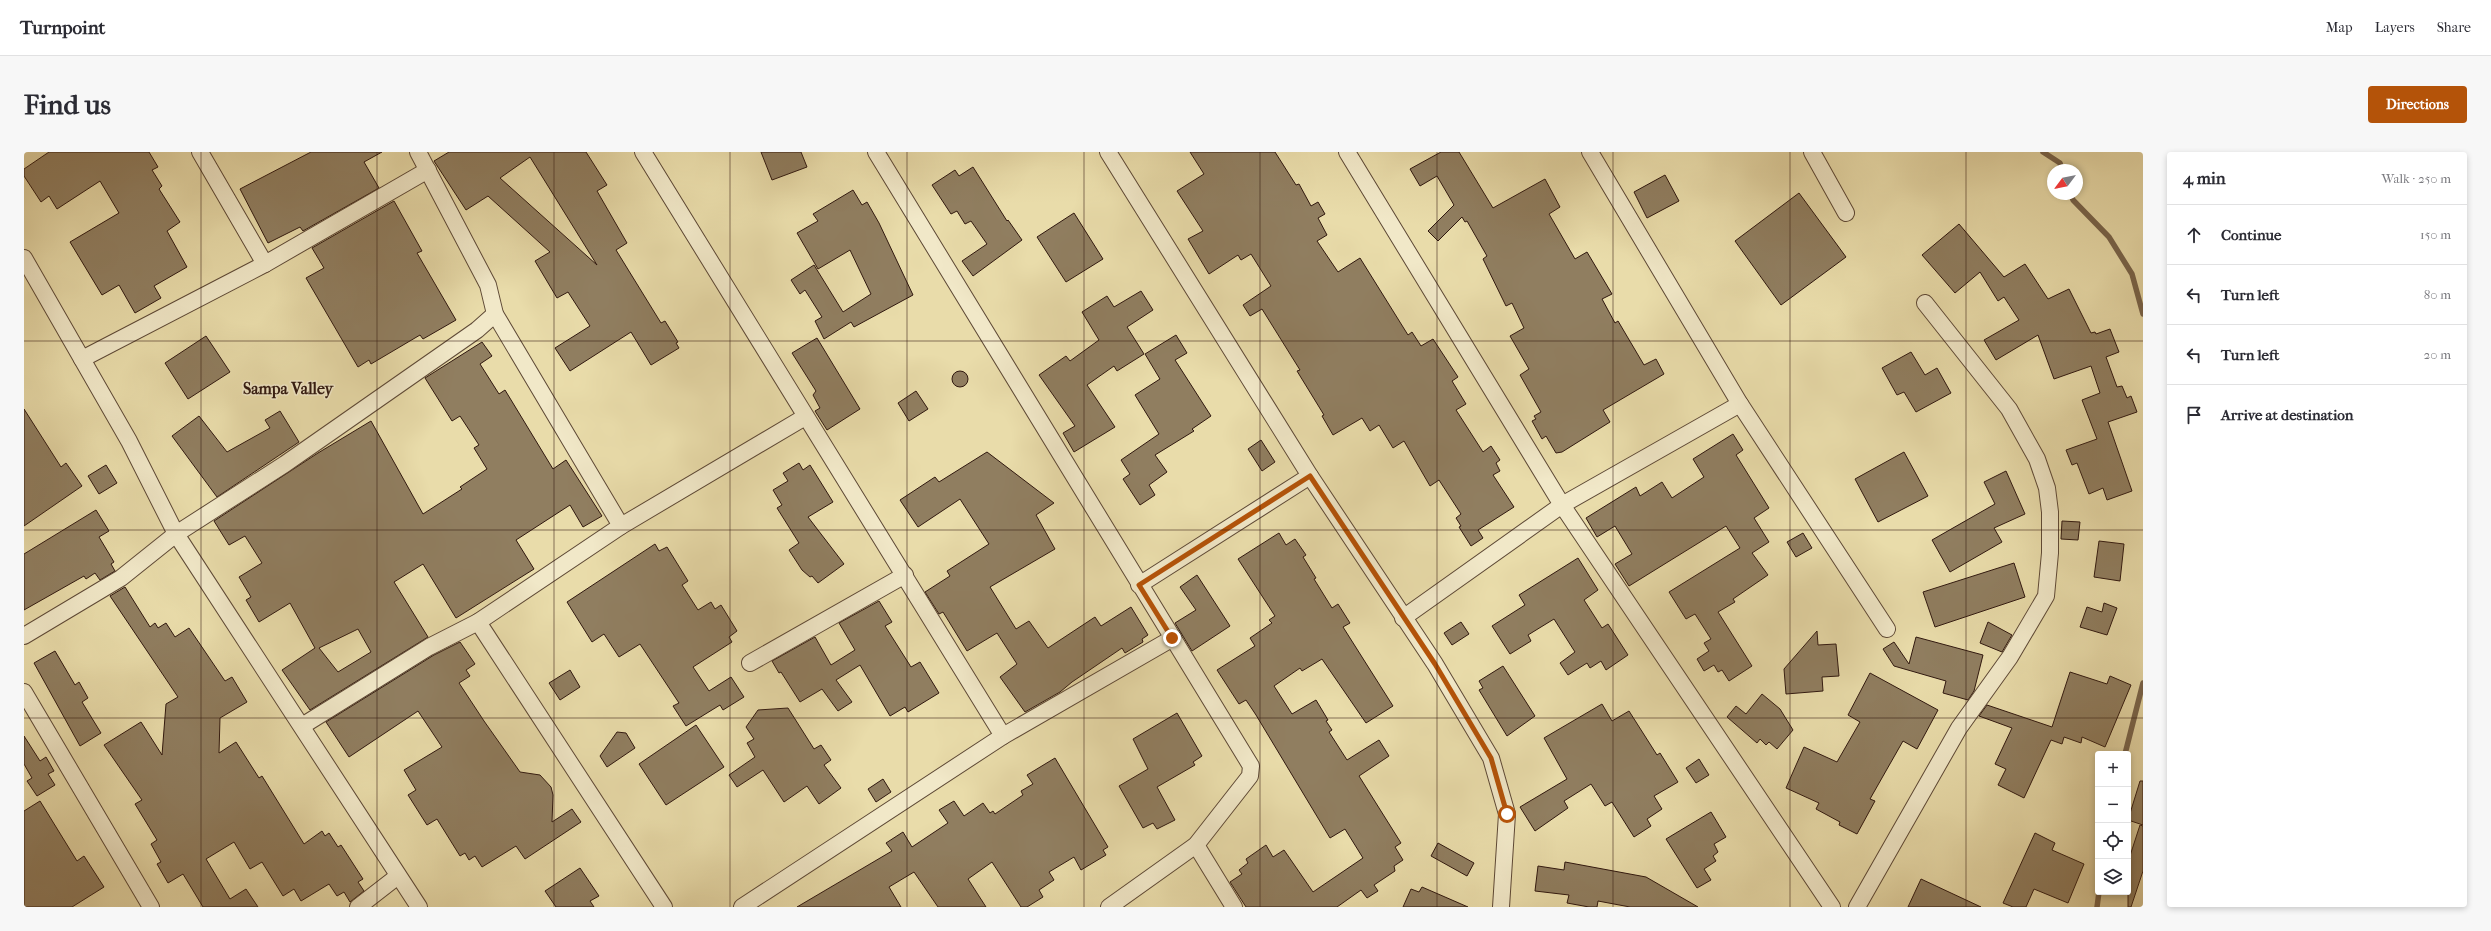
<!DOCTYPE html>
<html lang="en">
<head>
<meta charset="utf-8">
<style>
	:root { --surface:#fff; --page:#f7f7f7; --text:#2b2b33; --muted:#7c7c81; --line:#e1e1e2; --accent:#b45309 }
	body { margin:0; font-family:"IM FELL French Canon",serif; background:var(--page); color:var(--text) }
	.controls { position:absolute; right:12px; bottom:12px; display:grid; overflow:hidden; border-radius:4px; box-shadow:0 2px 6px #0003 }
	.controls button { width:36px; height:36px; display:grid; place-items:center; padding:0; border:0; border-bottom:1px solid var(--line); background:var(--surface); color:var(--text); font:20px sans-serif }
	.compass { position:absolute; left:2023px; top:12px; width:36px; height:36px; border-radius:50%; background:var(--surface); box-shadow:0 2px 6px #0003; rotate:238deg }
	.stop { position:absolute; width:12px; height:12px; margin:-9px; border:3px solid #b45309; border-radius:50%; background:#fff }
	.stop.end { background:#b45309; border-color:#fff; box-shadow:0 1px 4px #0008 }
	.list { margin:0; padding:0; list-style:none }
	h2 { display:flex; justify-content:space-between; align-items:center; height:52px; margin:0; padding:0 16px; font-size:17px }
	h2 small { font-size:13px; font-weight:400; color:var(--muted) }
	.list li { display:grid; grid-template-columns:26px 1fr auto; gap:12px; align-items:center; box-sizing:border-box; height:60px; padding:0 16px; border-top:1px solid var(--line) }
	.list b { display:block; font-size:15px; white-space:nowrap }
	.list em { font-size:13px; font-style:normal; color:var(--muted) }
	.icon { flex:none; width:22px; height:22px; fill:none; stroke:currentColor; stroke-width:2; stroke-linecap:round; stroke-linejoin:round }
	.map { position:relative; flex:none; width:2119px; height:755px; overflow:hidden; border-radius:4px }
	header { display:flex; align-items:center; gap:24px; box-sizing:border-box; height:56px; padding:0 20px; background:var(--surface); border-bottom:1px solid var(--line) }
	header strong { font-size:19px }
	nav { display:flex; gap:22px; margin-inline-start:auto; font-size:14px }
	.intro { display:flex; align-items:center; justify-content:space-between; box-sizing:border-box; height:96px; padding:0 24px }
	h1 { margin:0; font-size:28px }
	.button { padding:10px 18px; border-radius:4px; background:var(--accent); color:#fff; font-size:14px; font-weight:700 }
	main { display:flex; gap:24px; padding:0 24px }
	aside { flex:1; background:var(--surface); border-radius:4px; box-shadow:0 2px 6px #0003 }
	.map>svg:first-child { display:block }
</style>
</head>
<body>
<header>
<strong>Turnpoint</strong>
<nav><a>Map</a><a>Layers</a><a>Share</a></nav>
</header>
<div class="intro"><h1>Find us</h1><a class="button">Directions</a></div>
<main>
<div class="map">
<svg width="2119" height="755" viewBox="0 0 2119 755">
	<rect width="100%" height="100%" fill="#e9dcaa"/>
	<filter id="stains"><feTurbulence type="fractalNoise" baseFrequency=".005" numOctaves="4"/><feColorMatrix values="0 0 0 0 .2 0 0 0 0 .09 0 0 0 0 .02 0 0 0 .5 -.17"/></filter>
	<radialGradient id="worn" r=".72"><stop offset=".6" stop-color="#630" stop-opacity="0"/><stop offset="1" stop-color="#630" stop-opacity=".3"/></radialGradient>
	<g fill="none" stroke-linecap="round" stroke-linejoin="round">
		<g stroke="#79654c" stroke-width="5.5">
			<path d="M2019,0L2036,11L2038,18"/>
			<path d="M2047,42L2049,48L2085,85L2108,122L2119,162"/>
			<path d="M2101,602L2119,531"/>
			<path d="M2073,755L2075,740"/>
		</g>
	</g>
	<g fill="#907e60" stroke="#30180f" fill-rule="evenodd">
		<path d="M25,0H125L134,15L128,18L138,34L135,37L156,70L143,79L163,115L130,134L137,146L111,161L95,133L78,143L46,90L95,61L76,29L33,57L25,44L17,50L0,24V17Z"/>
		<path d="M287,0H358L340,10L355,36L279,79L276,75L244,91L216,37Z"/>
		<path d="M425,0H562L583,33L573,39L603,91L592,98L637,171L641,169L654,190L652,191L655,196L627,213L607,180L546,219L531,196L566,174L544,140L533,146L511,109L526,100L464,44L442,58L410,9ZM506,5L573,113L476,26Z"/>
		<path d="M737,0H777L783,15L748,28Z"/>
		<path d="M1166,0H1251L1272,33L1275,32L1287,54L1294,50L1301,62L1294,66L1303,83L1293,89L1314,120L1336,106L1384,183L1388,180L1397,194L1409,187L1434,225L1428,229L1442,252L1432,258L1459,300L1467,294L1476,308L1472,311L1476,319L1469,323L1490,355L1454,378L1459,386L1447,394L1435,375L1437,374L1432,366L1437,362L1415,328L1406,334L1380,289L1369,296L1355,273L1346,279L1338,266L1309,283L1298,264L1300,263L1273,219L1276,218L1238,157L1226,164L1219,153L1247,134L1227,102L1217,108L1214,103L1185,122L1164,87L1179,79L1153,39L1180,22Z"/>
		<path d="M1417,0H1435L1469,56L1521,27L1536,55L1525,62L1551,107L1563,100L1588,142L1578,147L1591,171L1594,169L1620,213L1632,207L1640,222L1579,258L1586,270L1538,300L1532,301L1522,284L1518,287L1508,269L1512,267L1510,264L1517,260L1496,223L1505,217L1486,184L1500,176L1488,151L1482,154L1459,107L1463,104L1443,69L1441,70L1438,65L1414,89L1404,79L1430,53L1413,24L1396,34L1386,17Z"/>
		<path d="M949,15L983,69L984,68L998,88L949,124L938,109L963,92L947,69L941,72L933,59L927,62L908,33L931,18L935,24Z"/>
		<path d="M1641,23L1655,49L1623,66L1610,40Z"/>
		<path d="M829,38L838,53L843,50L855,71L889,143L830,175L827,170L800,187L791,169L798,165L781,138L776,142L767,128L790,113L819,160L847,142L826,98L794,117L773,81L794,69L789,62Z"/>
		<path d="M1775,41L1822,105L1757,153L1711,89Z"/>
		<path d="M370,49L398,99L393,101L432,168L399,187L396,183L347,212L345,208L334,215L282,126L300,116L288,96Z"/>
		<path d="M1050,61L1079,107L1042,130L1013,85Z"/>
		<path d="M1935,72L1980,125L2001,112L2024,147L2045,137L2067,181L2071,180L2072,182L2086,177L2095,200L2082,205L2093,235L2098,234L2103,246L2107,244L2113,260L2084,270L2108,339L2083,348L2079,336L2065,342L2053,311L2048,313L2042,298L2073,287L2058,248L2076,241L2067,214L2030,227L2014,183L1972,208L1960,188L1995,168L1980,145L1974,149L1956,120L1931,141L1898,103Z"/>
		<path d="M1117,139L1129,158L1103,175L1120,202L1093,219L1090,214L1063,233L1091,275L1050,300L1039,281L1051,274L1015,223L1042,204L1046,209L1075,188L1058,160L1083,144L1090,155Z"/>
		<path d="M1152,183L1163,201L1151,208L1187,264L1168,277L1170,279L1131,303L1143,320L1125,333L1131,343L1116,353L1099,327L1106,322L1097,308L1135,282L1111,243L1136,227L1121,202Z"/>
		<path d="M182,184L206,220L164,247L141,211Z"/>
		<path d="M793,186L836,257L803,278L791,259L796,256L789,243L792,239L768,201Z"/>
		<path d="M458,190L468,204L456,212L475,242L481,238L529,317L542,308L578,364L559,375L546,353L492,388L510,417L432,466L399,412L370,430L404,485L286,558L258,518L291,496L266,451L235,470L222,448L227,445L215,425L238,411L221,384L205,393L190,369L294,301L347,269L399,362L438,337L436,335L463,317L450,296L455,293L436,264L428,269L401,226ZM334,477L347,500L314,520L295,496Z"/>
		<path d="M1887,200L1901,223L1913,216L1927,241L1892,260L1880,240L1873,243L1858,216Z"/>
		<circle cx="936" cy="227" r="8"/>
		<path d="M892,239L904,257L885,269L874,251Z"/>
		<path d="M0,257L37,315L42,311L58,334L0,374Z"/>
		<path d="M256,259L275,290L193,345L148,284L175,264L203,300L246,276L241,268Z"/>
		<path d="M1709,282L1719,298L1712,303L1745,356L1730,366L1745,390L1728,401L1744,423L1709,447L1711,450L1694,460L1728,514L1705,529L1698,518L1694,520L1690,513L1680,519L1673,507L1685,499L1680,491L1687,487L1671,462L1662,467L1645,440L1716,396L1702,374L1605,434L1591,412L1608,402L1591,374L1573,385L1562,366L1612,335L1616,344L1638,330L1648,346L1680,325L1669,307Z"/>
		<path d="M1237,288L1251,310L1238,319L1224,297Z"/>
		<path d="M963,300L1030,351L1012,363L1031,397L966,435L992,477L1005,469L1024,496L1071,465L1077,474L1107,455L1124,483L1118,487L1119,490L1101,501L1098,496L1048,530L1036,540L1001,560L976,525L993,512L973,481L943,499L919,460L915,462L901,440L926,424L923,419L965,392L936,347L894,375L876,348L911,325L915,330Z"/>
		<path d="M1880,300L1904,344L1854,370L1831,327Z"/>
		<path d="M775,311L779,318L786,313L809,350L784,365L820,412L794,431L788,424L786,425L778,418L765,398L775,391L753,356L758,353L749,338L764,329L759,321Z"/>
		<path d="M82,313L93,331L75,342L64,324Z"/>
		<path d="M1982,319L2001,362L1970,376L1978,390L1926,420L1908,388L1971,352L1960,330Z"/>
		<path d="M72,358L85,379L75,385L90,410L87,412L91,419L76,428L71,421L62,427L60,424L0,458V402Z"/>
		<path d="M2038,369L2056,370L2054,388L2037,387Z"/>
		<path d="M1255,381L1262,393L1271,387L1282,403L1279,405L1292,426L1290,427L1308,456L1314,452L1326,471L1319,475L1369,554L1342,571L1298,507L1278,519L1276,516L1250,534L1268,562L1292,548L1304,568L1302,569L1308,578L1305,580L1323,608L1355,588L1365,604L1335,624L1377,691L1371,695L1379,708L1370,714L1371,719L1350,733L1354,739L1343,746L1337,738L1313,755H1222L1206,730L1218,722L1215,718L1224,711L1222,707L1242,693L1249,705L1260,698L1289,740L1339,706L1321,677L1306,686L1232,563L1222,548L1215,552L1193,518L1231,494L1226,486L1248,471L1245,468L1251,464L1214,407Z"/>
		<path d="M1779,381L1788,396L1772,405L1763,390Z"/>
		<path d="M2075,389L2100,392L2096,429L2070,425Z"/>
		<path d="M631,392L635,399L643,395L664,429L658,433L674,458L687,450L691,457L697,453L713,479L705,485L708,490L669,515L685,539L707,525L720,545L699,558L696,553L662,574L649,554L655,551L616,492L595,505L580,482L568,490L543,450Z"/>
		<path d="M1554,406L1574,438L1560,448L1578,476L1584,472L1604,503L1582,518L1577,509L1566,516L1563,511L1544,523L1536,511L1551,500L1530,467L1504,483L1507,489L1486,502L1468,474L1501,453L1495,443Z"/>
		<path d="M1990,411L2001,445L1911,475L1899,440Z"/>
		<path d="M1173,423L1206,474L1168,499L1151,471L1172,458L1156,435Z"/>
		<path d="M101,435L126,475L131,471L134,476L142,471L151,485L165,476L201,529L208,525L223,550L196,566L195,601L212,590L235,626L238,624L280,692L298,679L301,684L305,681L314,695L317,693L339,727L334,730L340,739L326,750L320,740L313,744L305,732L277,749L270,737L259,744L238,710L226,717L210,690L182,707L206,747L222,737L234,755H179L159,722L144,731L133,712L137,710L127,692L133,688L111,652L118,648L80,593L117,570L138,603L142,552L154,545L86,444Z"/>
		<path d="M855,449L868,470L861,474L887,515L896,510L915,541L884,560L881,555L866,564L836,513L812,528L828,550L814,559L798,537L776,550L757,520L755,521L748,509L791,485L807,513L831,498L815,471Z"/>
		<path d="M2080,451L2093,456L2083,483L2056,475L2063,455L2078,460Z"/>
		<path d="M1437,470L1445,482L1428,493L1420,481Z"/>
		<path d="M1964,470L1988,483L1978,500L1956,491Z"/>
		<path d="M1793,479L1794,493L1812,492L1815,524L1798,525L1799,539L1762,542L1760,517Z"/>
		<path d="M1892,485L1959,503L1950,539L1944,548L1919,541L1922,529L1870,514L1859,497L1870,490L1885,512Z"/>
		<path d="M436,490L451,512L442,518L446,524L435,531L460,569L496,620L516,623L527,635L529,643L528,670L548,657L557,670L501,707L492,694L458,715L451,704L445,708L441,701L436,704L413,667L403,673L384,643L392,638L380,618L418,595L394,559L325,605L302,570L410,503Z"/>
		<path d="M31,499L51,533L55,530L64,546L58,550L77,581L56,594L10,511Z"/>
		<path d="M1479,514L1511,564L1483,584L1455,538L1459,536L1455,529Z"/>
		<path d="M546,518L556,535L536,548L525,531Z"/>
		<path d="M2046,520L2083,532L2086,524L2107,533L2081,595L2058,585L2057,591L2040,585L2038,592L2027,588L2000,646L1974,633L1982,617L1971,612L1988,576L1955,564L1963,553L2028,575Z"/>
		<path d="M1846,521L1914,558L1893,597L1879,589L1846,647L1851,649L1833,682L1815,673L1816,670L1792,657L1795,651L1762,636L1780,595L1813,610L1836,570L1824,563Z"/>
		<path d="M1738,542L1756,557L1769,578L1753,597L1745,590L1742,593L1736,587L1733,591L1703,565L1712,554L1722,562Z"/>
		<path d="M1578,552L1588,569L1605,559L1633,603L1636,601L1654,630L1630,644L1638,657L1623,667L1627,674L1610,685L1588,650L1581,654L1567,632L1540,649L1544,656L1511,679L1496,655L1543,627L1520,586Z"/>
		<path d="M764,556L790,597L797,593L807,608L800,613L817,636L795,652L783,634L760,650L739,618L713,635L705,623L731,605L723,591L730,587L722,575L734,558Z"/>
		<path d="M1153,561L1178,604L1169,610L1171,613L1133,635L1151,668L1133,677L1129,671L1119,676L1095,634L1124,617L1109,587Z"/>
		<path d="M672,573L700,615L642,653L615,612Z"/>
		<path d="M593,580L602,581L611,596L583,615L576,604Z"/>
		<path d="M0,584L16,609L22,605L30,619L24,622L31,633L13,644L3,629L8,626L0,612Z"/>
		<path d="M1031,606L1084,695L1079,698L1082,703L1057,718L1050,705L1025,720L1030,728L1015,738L1019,745L1003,755H997L968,710L944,727L962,755H914L890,720L865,735L877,755H773L868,699L862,691L879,680L888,695L924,671L915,658L930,649L940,664L959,651L966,661L969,659L971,662L999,643L997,639L1009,632L1003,623Z"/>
		<path d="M1675,607L1685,623L1672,631L1662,616Z"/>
		<path d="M859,627L867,640L852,650L844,637Z"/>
		<path d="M2116,629H2119V673L2104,668Z"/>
		<path d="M16,649L53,709L60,704L80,735L48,755H0V659Z"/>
		<path d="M1687,660L1702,685L1690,692L1694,700L1689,704L1692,709L1680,717L1687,728L1673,736L1642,687Z"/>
		<path d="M2116,673L2119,674V719L2107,755H2104V710Z"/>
		<path d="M2011,681L2031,691L2028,698L2060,712L2044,751L2010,737L2002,755H1989L1979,751Z"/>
		<path d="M1414,691L1450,711L1443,724L1407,704Z"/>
		<path d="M1541,710L1622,725L1674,755H1606L1574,749L1573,755H1565L1543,751L1545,743L1511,739L1514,714L1540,718Z"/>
		<path d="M556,716L575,744L566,749L570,755H532L521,739Z"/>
		<path d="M1897,727L1957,755H1884Z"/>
		<path d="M1398,735L1444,755H1379L1387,737L1395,740Z"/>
	</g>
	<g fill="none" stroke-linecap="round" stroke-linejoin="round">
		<defs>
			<g id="street">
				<path d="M176,0L241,112"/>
				<path d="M394,0L464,133L471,162L597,374"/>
				<path d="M619,0L979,584"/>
				<path d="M852,0L1227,614L1226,624L1172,693L1085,755"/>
				<path d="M1084,0L1286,324L1411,512L1467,606L1483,662L1477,755"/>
				<path d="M1323,0L1538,353L1808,755"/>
				<path d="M1566,0L1716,252L1863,477"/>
				<path d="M1788,0L1822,61"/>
				<path d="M0,106L105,289L152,382L395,755"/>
				<path d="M58,207L241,112L404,18"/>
				<path d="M1115,433L1286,324"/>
				<path d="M1379,466L1538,353L1716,252"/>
				<path d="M454,470L640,755"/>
				<path d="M0,484L97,426L152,382L261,312L453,178L471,162"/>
				<path d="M726,511L881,423"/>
				<path d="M0,540L127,755"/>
				<path d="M278,574L405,495L454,470L597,374L781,265"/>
				<path d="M1172,693L1210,755"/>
				<path d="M334,755L374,724"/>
				<path d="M718,755L979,584L1149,486"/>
				<path d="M1833,755L1935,576L1986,505L2022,444L2026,401V360L2023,336L2013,307L1985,257L1901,151"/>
			</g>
		</defs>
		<use href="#street" stroke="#5e4936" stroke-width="18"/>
		<use href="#street" stroke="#f1e8c8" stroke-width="16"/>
	</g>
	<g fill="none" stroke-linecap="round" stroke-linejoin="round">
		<path stroke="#b45309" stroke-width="5" d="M1148,486L1115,433L1286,324L1411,512L1467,606L1483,662"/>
	</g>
	<path fill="none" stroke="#30180f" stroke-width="1" stroke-opacity="0.55" d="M177,0V755M353,0V755M530,0V755M706,0V755M883,0V755M1060,0V755M1236,0V755M1413,0V755M1589,0V755M1766,0V755M1942,0V755M0,189H2119M0,378H2119M0,566H2119"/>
	<g text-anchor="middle" stroke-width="3" stroke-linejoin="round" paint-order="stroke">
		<g font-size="16" font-weight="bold" fill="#30180f" stroke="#f1e8c8">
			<text x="264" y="242">Sampa Valley</text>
		</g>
	</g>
	<rect width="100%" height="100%" filter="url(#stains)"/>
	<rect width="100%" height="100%" fill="url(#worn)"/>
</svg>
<div class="controls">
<button>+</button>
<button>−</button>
<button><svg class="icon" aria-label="locate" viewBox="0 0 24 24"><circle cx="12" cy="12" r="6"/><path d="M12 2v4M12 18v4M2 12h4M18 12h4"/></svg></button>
<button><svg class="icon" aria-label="layers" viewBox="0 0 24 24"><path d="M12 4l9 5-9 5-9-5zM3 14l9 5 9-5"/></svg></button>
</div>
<svg class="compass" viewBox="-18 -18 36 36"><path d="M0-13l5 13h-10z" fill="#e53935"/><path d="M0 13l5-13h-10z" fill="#7c7c81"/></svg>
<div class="stop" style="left:1483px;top:662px"></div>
<div class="stop end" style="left:1148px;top:486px"></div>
</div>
<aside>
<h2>4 min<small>Walk · 250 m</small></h2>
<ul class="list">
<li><svg class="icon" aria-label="ahead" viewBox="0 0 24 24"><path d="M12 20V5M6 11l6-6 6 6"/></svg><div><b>Continue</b></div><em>150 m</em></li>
<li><svg class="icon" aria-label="left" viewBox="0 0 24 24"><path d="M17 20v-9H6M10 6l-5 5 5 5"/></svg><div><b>Turn left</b></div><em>80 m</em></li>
<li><svg class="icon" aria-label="left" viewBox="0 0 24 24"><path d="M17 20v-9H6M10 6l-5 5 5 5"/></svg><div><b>Turn left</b></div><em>20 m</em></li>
<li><svg class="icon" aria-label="arrive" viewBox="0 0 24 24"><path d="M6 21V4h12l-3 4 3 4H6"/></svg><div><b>Arrive at destination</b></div></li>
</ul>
</aside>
</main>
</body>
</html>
